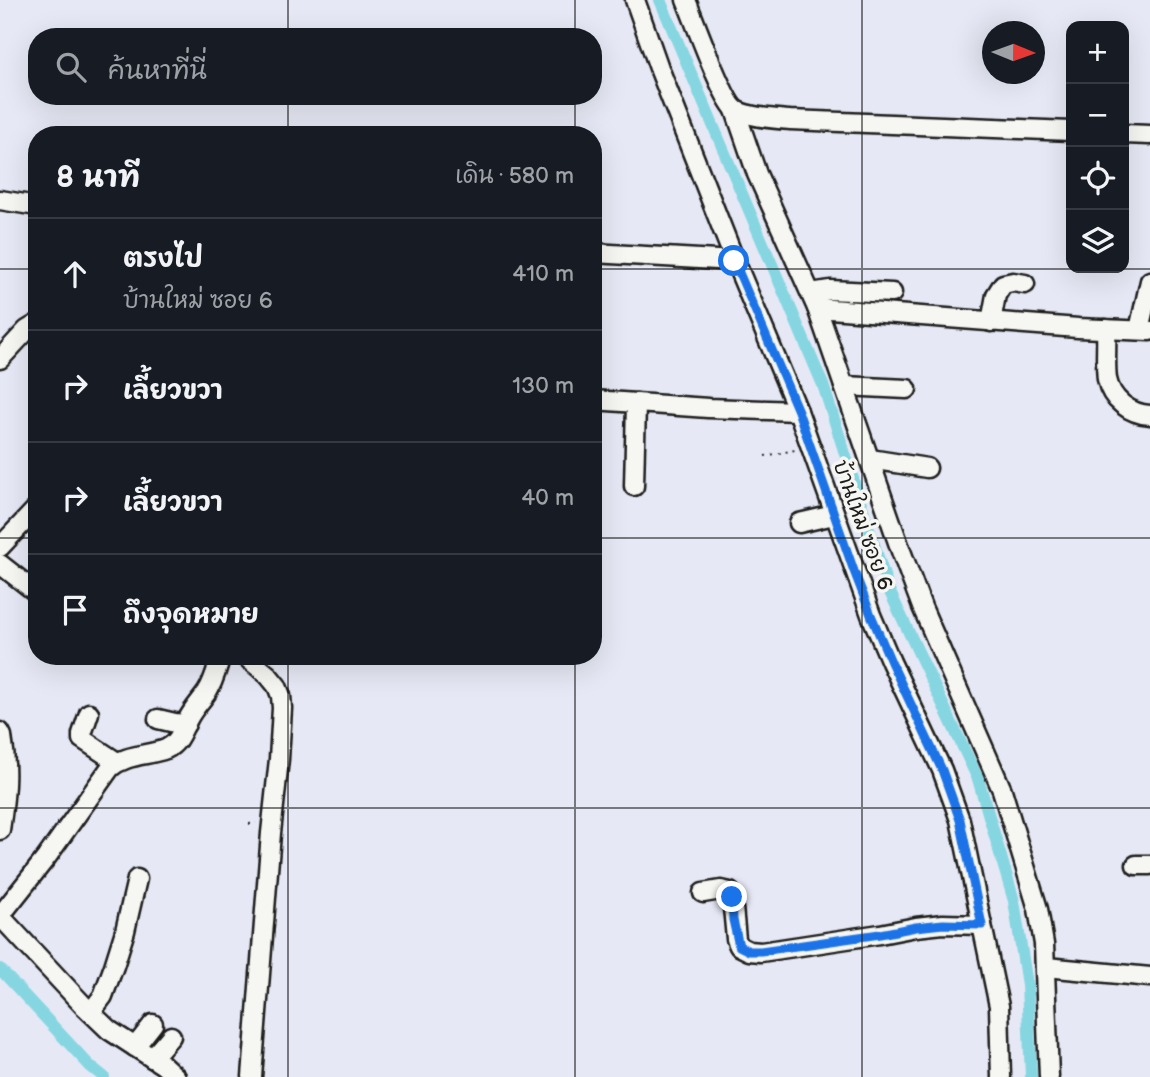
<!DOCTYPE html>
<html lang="th">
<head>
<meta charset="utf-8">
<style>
	:root { --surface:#171b24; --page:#242831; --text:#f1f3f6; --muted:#9ea1a6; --line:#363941 }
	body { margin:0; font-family:"Balsamiq Sans","Playpen Sans Thai",sans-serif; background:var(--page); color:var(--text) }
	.controls { position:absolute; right:21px; top:21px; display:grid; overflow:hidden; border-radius:14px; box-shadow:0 7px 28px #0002 }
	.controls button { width:63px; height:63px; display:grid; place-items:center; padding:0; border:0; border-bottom:2px solid var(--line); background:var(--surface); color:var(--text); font:35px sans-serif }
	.compass { position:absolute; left:982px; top:21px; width:63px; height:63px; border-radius:50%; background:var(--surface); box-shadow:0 7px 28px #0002; rotate:91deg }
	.stop { position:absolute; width:21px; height:21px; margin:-16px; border:5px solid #1a73e8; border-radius:50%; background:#fff }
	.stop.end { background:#1a73e8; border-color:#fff; box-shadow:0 2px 7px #0008 }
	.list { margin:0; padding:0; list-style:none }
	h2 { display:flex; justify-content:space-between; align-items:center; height:91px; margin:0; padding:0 28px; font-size:30px }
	h2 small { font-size:23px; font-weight:400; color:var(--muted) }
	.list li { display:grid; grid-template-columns:46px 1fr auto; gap:21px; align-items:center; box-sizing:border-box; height:112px; padding:0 28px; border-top:2px solid var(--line) }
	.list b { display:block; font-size:26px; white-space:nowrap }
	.list p { margin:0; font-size:23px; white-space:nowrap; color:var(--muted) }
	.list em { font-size:23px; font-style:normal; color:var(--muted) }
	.icon { flex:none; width:38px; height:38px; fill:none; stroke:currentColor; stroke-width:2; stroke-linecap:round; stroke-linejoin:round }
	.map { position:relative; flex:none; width:1150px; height:1077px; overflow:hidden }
	.search { position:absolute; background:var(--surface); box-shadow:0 7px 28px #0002; left:28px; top:28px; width:574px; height:77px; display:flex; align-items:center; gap:18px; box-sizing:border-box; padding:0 24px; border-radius:28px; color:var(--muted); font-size:26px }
	.panel { position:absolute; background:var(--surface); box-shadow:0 7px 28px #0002; left:28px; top:126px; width:574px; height:539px; border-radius:28px }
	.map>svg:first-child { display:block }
</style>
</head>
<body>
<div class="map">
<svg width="1150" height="1077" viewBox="0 0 1150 1077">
	<rect width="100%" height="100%" fill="#e6e9f5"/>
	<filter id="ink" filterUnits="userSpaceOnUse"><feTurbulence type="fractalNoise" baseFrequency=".0143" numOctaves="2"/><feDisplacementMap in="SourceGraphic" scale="14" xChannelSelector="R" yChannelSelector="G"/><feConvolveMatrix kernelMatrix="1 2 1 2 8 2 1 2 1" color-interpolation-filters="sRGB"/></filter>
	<g filter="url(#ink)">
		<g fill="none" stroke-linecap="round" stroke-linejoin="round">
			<g stroke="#86d6e1" stroke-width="12">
				<path d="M660,0L823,385L888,588L978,779L1014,901L1027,985L1031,1077"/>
				<path d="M0,969L90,1066L104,1077"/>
			</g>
			<defs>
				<g id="minor">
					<path d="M635,0L659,68L735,261L798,411L871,615L891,662L942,770L960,820L999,1006L1001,1077"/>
					<path d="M686,0C694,19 723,101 736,110C747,117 777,119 790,120L1071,131"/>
					<path d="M735,110L757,174L817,308L901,551L922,607L1002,790L1038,909L1044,944L1049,1077"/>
					<path d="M1124,134L1150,135"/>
					<path d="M0,200L37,206"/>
					<path d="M593,253L735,261"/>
					<path d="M811,293L830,290L892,293"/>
					<path d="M817,308L1078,328L1150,331"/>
					<path d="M991,322L996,295L1003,284L1013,282L1025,284"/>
					<path d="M1106,329C1107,345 1105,363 1107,379C1111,400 1130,414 1150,415"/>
					<path d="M1139,330L1150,281"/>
					<path d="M0,359L27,330L37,324"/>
					<path d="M844,386L907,389"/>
					<path d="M593,400L708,408L798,411"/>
					<path d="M870,459L927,468"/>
					<path d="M634,486L636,403"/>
					<path d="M799,523L834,515"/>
					<path d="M0,547L37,508"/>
					<path d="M0,564L37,593"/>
					<path d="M245,656L268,675L277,686L281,696L282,708L279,759L271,833L252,1077"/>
					<path d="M89,713L82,734V739L117,762"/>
					<path d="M158,719L175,723L186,724"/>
					<path d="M0,732L2,736C8,770 5,795 0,830"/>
					<path d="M1136,865H1150"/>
					<path d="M703,893L721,890L730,892L732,897L736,939L739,946L749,951L761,952L880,934L916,927L943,924L982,925"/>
					<path d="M0,916L46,858L110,768C126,754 147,756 166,749C179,743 182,730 188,719C193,709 201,701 207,692C214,681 217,668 221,656"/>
					<path d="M0,916L84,1006L109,1030L163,1065L176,1077"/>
					<path d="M1046,967L1150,977"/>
					<path d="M91,1012L103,996L114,966L125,931L137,879"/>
					<path d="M135,1047L153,1024"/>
					<path d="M152,1058L171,1036"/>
				</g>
			</defs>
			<use href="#minor" stroke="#1c1c1c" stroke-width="23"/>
			<g stroke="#1c1c1c" stroke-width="2" stroke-dasharray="2 5" stroke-linecap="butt">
				<path d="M765,456L795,450"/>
				<path d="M249,824L256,823"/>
			</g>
			<use href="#minor" stroke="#f6f6f2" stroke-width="18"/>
		</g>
	</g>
	<g fill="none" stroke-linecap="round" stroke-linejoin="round" filter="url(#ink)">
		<path stroke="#1a73e8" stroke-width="9" d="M732,897L733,920L739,946L749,951H761L880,934L916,927L943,924L982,925L960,820L942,770L891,662L871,615L854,571L798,411L734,261"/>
	</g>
	<path fill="none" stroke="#1c1c1c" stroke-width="2" stroke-opacity="0.55" d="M288,0V37M575,0V37M862,0V1077M288,96V135M575,96V135M0,269H37M593,269H1150M0,538H37M593,538H1150M288,656V1077M575,656V1077M0,808H1150"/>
	<g text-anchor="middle" stroke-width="7" stroke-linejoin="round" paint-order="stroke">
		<g font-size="21" fill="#1c1c1c" stroke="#f6f6f2">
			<text transform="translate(863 525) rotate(70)" y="7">บ้านใหม่ ซอย 6</text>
		</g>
	</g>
</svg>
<div class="controls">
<button>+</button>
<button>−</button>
<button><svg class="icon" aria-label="locate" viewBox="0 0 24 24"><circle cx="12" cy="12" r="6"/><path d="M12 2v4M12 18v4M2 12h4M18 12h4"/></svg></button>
<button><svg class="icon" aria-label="layers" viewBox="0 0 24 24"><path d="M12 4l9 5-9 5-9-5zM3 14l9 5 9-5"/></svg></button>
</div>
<svg class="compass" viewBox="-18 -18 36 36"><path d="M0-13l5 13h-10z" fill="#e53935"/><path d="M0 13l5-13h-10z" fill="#9ea1a6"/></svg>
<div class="stop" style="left:734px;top:261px"></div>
<div class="stop end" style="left:732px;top:897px"></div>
<div class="search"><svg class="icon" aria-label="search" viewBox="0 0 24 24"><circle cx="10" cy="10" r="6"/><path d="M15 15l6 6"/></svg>ค้นหาที่นี่</div>
<section class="panel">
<h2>8 นาที<small>เดิน · 580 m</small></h2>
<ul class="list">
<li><svg class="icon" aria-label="ahead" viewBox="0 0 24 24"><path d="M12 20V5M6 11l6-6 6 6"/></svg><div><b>ตรงไป</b><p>บ้านใหม่ ซอย 6</p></div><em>410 m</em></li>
<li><svg class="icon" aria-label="right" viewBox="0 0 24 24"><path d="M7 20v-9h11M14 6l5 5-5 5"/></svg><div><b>เลี้ยวขวา</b></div><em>130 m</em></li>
<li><svg class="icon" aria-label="right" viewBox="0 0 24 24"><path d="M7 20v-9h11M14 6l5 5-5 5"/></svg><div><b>เลี้ยวขวา</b></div><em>40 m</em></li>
<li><svg class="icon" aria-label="arrive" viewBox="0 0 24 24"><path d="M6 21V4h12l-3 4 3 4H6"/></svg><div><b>ถึงจุดหมาย</b></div></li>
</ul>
</section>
</div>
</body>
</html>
